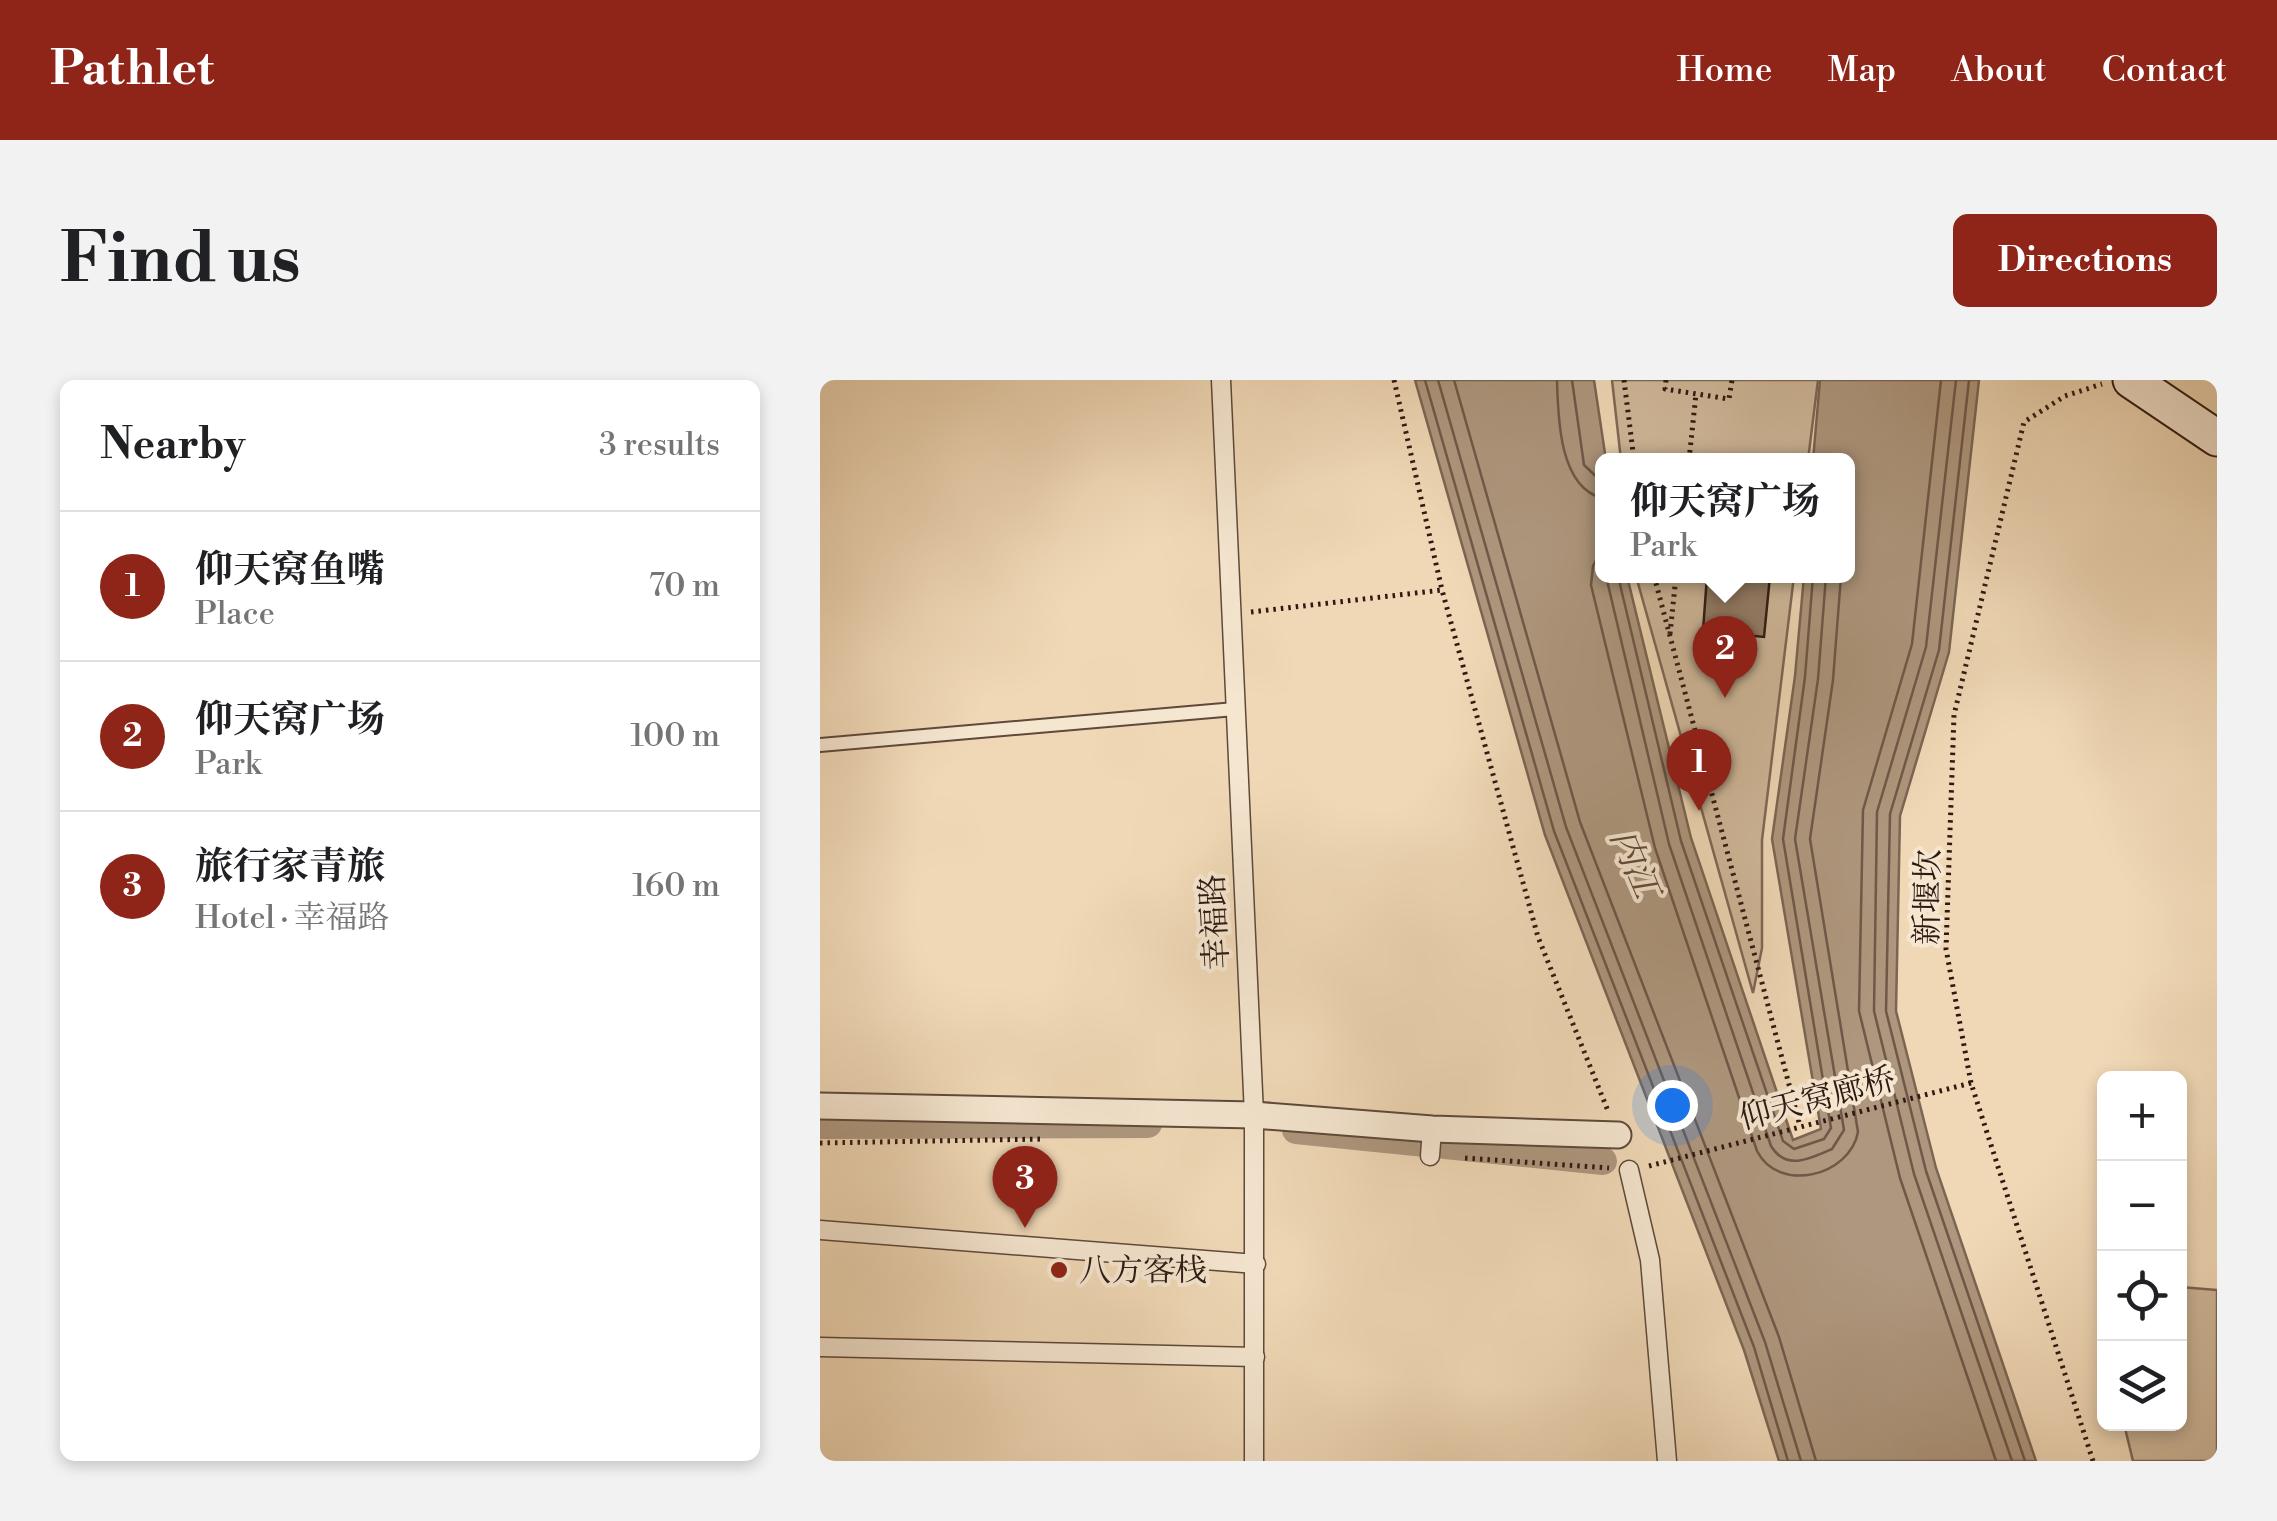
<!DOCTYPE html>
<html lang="en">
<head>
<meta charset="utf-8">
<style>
	:root { --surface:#fff; --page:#f2f2f2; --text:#202124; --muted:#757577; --line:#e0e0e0; --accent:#8f2418 }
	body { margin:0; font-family:"Libre Bodoni","Noto Serif SC",serif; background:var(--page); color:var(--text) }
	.controls { position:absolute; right:30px; bottom:30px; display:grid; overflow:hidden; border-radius:15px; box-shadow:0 5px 15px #0003 }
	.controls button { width:90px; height:90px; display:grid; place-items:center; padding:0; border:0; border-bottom:2px solid var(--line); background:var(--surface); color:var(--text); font:50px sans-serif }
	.you { position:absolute; left:852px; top:725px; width:35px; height:35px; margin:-25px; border:8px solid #fff; border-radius:50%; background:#1a73e8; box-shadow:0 0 0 15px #1a73e833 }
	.badge { display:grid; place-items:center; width:65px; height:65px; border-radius:50%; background:var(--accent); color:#fff; font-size:32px; font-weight:700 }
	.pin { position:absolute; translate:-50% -82px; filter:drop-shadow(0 2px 5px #0008) }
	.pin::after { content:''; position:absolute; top:52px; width:35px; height:30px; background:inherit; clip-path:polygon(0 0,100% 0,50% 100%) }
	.popup { position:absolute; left:775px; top:73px; width:260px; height:130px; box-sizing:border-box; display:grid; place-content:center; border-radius:15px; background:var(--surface); filter:drop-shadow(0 2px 8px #0005); font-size:32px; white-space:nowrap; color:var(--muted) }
	.popup b { font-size:38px; color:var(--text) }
	.popup::after { content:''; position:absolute; left:50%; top:100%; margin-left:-20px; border:20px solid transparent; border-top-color:var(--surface) }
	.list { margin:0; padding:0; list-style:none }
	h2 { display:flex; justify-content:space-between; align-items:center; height:130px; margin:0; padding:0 40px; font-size:42px }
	h2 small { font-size:32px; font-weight:400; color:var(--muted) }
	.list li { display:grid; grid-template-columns:65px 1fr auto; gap:30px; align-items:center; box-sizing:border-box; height:150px; padding:0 40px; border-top:2px solid var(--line) }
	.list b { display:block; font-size:38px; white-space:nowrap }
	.list p { margin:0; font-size:32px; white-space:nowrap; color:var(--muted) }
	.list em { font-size:32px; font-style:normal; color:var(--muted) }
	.icon { flex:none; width:55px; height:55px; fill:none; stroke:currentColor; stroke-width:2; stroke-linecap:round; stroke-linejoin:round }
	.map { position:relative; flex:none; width:1397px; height:1081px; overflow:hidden; border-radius:15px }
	header { display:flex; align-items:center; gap:60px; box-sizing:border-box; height:140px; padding:0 50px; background:var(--accent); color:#fff }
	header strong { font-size:48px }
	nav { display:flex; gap:55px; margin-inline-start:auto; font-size:35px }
	.intro { display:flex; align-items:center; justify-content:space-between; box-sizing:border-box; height:240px; padding:0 60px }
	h1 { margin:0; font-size:70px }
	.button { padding:25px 45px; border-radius:15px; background:var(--accent); color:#fff; font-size:35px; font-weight:700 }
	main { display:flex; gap:60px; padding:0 60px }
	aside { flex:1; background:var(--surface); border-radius:15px; box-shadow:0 5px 15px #0003 }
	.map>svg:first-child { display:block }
</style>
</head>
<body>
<header>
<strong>Pathlet</strong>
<nav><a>Home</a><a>Map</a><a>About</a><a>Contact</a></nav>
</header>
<div class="intro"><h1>Find us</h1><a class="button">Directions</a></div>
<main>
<aside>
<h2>Nearby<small>3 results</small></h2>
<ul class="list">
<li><span class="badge">1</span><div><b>仰天窝鱼嘴</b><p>Place</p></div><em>70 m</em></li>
<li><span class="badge">2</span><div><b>仰天窝广场</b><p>Park</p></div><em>100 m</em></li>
<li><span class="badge">3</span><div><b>旅行家青旅</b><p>Hotel · 幸福路</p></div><em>160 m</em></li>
</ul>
</aside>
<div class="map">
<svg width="1397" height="1081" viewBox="0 0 1397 1081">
	<rect width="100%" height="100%" fill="#f0d8b6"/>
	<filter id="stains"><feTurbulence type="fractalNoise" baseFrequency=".002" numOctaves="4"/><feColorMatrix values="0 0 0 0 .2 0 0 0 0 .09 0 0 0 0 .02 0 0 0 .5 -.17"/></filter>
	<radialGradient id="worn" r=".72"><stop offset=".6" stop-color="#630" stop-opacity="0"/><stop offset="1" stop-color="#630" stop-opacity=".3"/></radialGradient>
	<g fill="#cfb89a" stroke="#7e6856" stroke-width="2.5">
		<path d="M792,0H998L988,80H801Z"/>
		<path d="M816,196H974L942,460V568L933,613Z"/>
		<path d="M1360,907L1397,910V1081H1313L1304,1044H1360Z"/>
	</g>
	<path fill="#ae977e" stroke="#7b6553" stroke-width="2.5" d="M595,0H774L786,80L782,196H807L871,458L973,760L1001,749L952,459L975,296L984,196H1028V80H993L1000,0H1159L1129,272L1080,436L1076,631L1116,788L1216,1081H959L924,970L725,455Z"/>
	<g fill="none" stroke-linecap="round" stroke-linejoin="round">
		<g stroke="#6e5848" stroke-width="2.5">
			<path d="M605,0L734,451L934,967L968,1081"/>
			<path d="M618,0L746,447L945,962L981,1081"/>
			<path d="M634,0L760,442L959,957L996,1081"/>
			<path d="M737,0C738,37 739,107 782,118"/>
			<path d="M752,0L764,85L782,102"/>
			<path d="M1121,0L1092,264L1043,430L1039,631L1080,798L1176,1081"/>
			<path d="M1136,0L1106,267L1057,432L1054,631L1094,794L1192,1081"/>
			<path d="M1149,0L1119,270L1070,434L1066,631L1106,791L1205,1081"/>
			<path d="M782,170L773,186L771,205L835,468L937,771C959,814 1030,796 1038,752L990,459L1013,300L1021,196"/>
			<path d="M786,196L849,464L951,766C966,791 990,779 1012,769L1024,750L975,459L998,299L1006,196"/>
			<path d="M798,196L861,461L963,761L974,769L1004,759L1011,748L963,459L985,297L993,196"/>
		</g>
		<g stroke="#ae977e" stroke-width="28">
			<path d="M0,745L328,744"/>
			<path d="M476,750L783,781"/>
		</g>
	</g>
	<path fill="#937c67" stroke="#2e1912" stroke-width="2.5" d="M887,196H950L944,257L883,251Z"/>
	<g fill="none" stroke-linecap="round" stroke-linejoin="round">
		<defs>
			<path id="service" d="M0,365L415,329"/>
			<g id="pedestrian">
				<path d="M401,0L434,735V1081"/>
				<path d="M610,776L612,749"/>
				<path d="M809,790L830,880L847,1081"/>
				<path d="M0,850L436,884"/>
				<path d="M0,967L435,977"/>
			</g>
			<path id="minor" d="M0,726L434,735L612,749L798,755"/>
			<path id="secondary" d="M1311,0L1397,58"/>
		</defs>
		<use href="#service" stroke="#5e493b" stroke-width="16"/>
		<use href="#pedestrian" stroke="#5e493b" stroke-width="21"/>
		<use href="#minor" stroke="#5e493b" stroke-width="29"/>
		<use href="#secondary" stroke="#2e1912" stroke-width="39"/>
		<g stroke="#2e1912" stroke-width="5" stroke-dasharray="2.5 5" stroke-linecap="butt">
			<path d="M574,0L622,210"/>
			<path d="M804,0L814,80"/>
			<path d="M846,0L845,9L909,19L912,0"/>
			<path d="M869,80L876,14"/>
			<path d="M834,196L980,746"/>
			<path d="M431,232L622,210L718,557L788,731"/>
			<path d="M850,254L856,196"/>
			<path d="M0,763L225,759"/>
			<path d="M645,778L789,788"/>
			<path d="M829,786L1151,703"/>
			<path d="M1273,1081L1151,703L1126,569L1134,335L1204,42L1245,16L1282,4"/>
		</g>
		<use href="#service" stroke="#f5e6d0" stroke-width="12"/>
		<use href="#pedestrian" stroke="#f5e6d0" stroke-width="18"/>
		<use href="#minor" stroke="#f5e6d0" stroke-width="25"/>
		<use href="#secondary" stroke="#f5e6d0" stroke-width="35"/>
	</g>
	<circle fill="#8f2418" stroke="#f5e6d0" stroke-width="4" cx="239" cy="890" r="10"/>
	<g text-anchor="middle" stroke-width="8" stroke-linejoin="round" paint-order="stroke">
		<g font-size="32" fill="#2e1912" stroke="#f5e6d0">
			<text transform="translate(1107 517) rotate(-89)" y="11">新堰坎</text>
			<text transform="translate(394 542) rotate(-93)" y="11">幸福路</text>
			<text transform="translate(997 718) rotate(-15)" y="11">仰天窝廊桥</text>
		</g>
		<g font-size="32" fill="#2e1912" stroke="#f5e6d0" text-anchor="start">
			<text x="259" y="901">八方客栈</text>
		</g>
		<g font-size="35" font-style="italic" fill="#614b3d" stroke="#f5e6d0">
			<text transform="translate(815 483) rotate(67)" y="12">内江</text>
		</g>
	</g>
	<rect width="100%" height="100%" filter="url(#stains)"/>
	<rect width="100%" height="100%" fill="url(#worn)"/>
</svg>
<div class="controls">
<button>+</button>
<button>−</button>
<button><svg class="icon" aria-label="locate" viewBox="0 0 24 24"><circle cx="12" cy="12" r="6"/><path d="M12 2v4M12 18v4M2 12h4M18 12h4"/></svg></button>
<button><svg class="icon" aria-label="layers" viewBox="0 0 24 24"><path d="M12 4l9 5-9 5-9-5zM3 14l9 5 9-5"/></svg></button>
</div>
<div class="you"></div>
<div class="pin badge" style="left:879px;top:431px">1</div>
<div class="pin badge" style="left:905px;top:318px">2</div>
<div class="popup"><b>仰天窝广场</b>Park</div>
<div class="pin badge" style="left:205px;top:848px">3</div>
</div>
</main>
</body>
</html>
